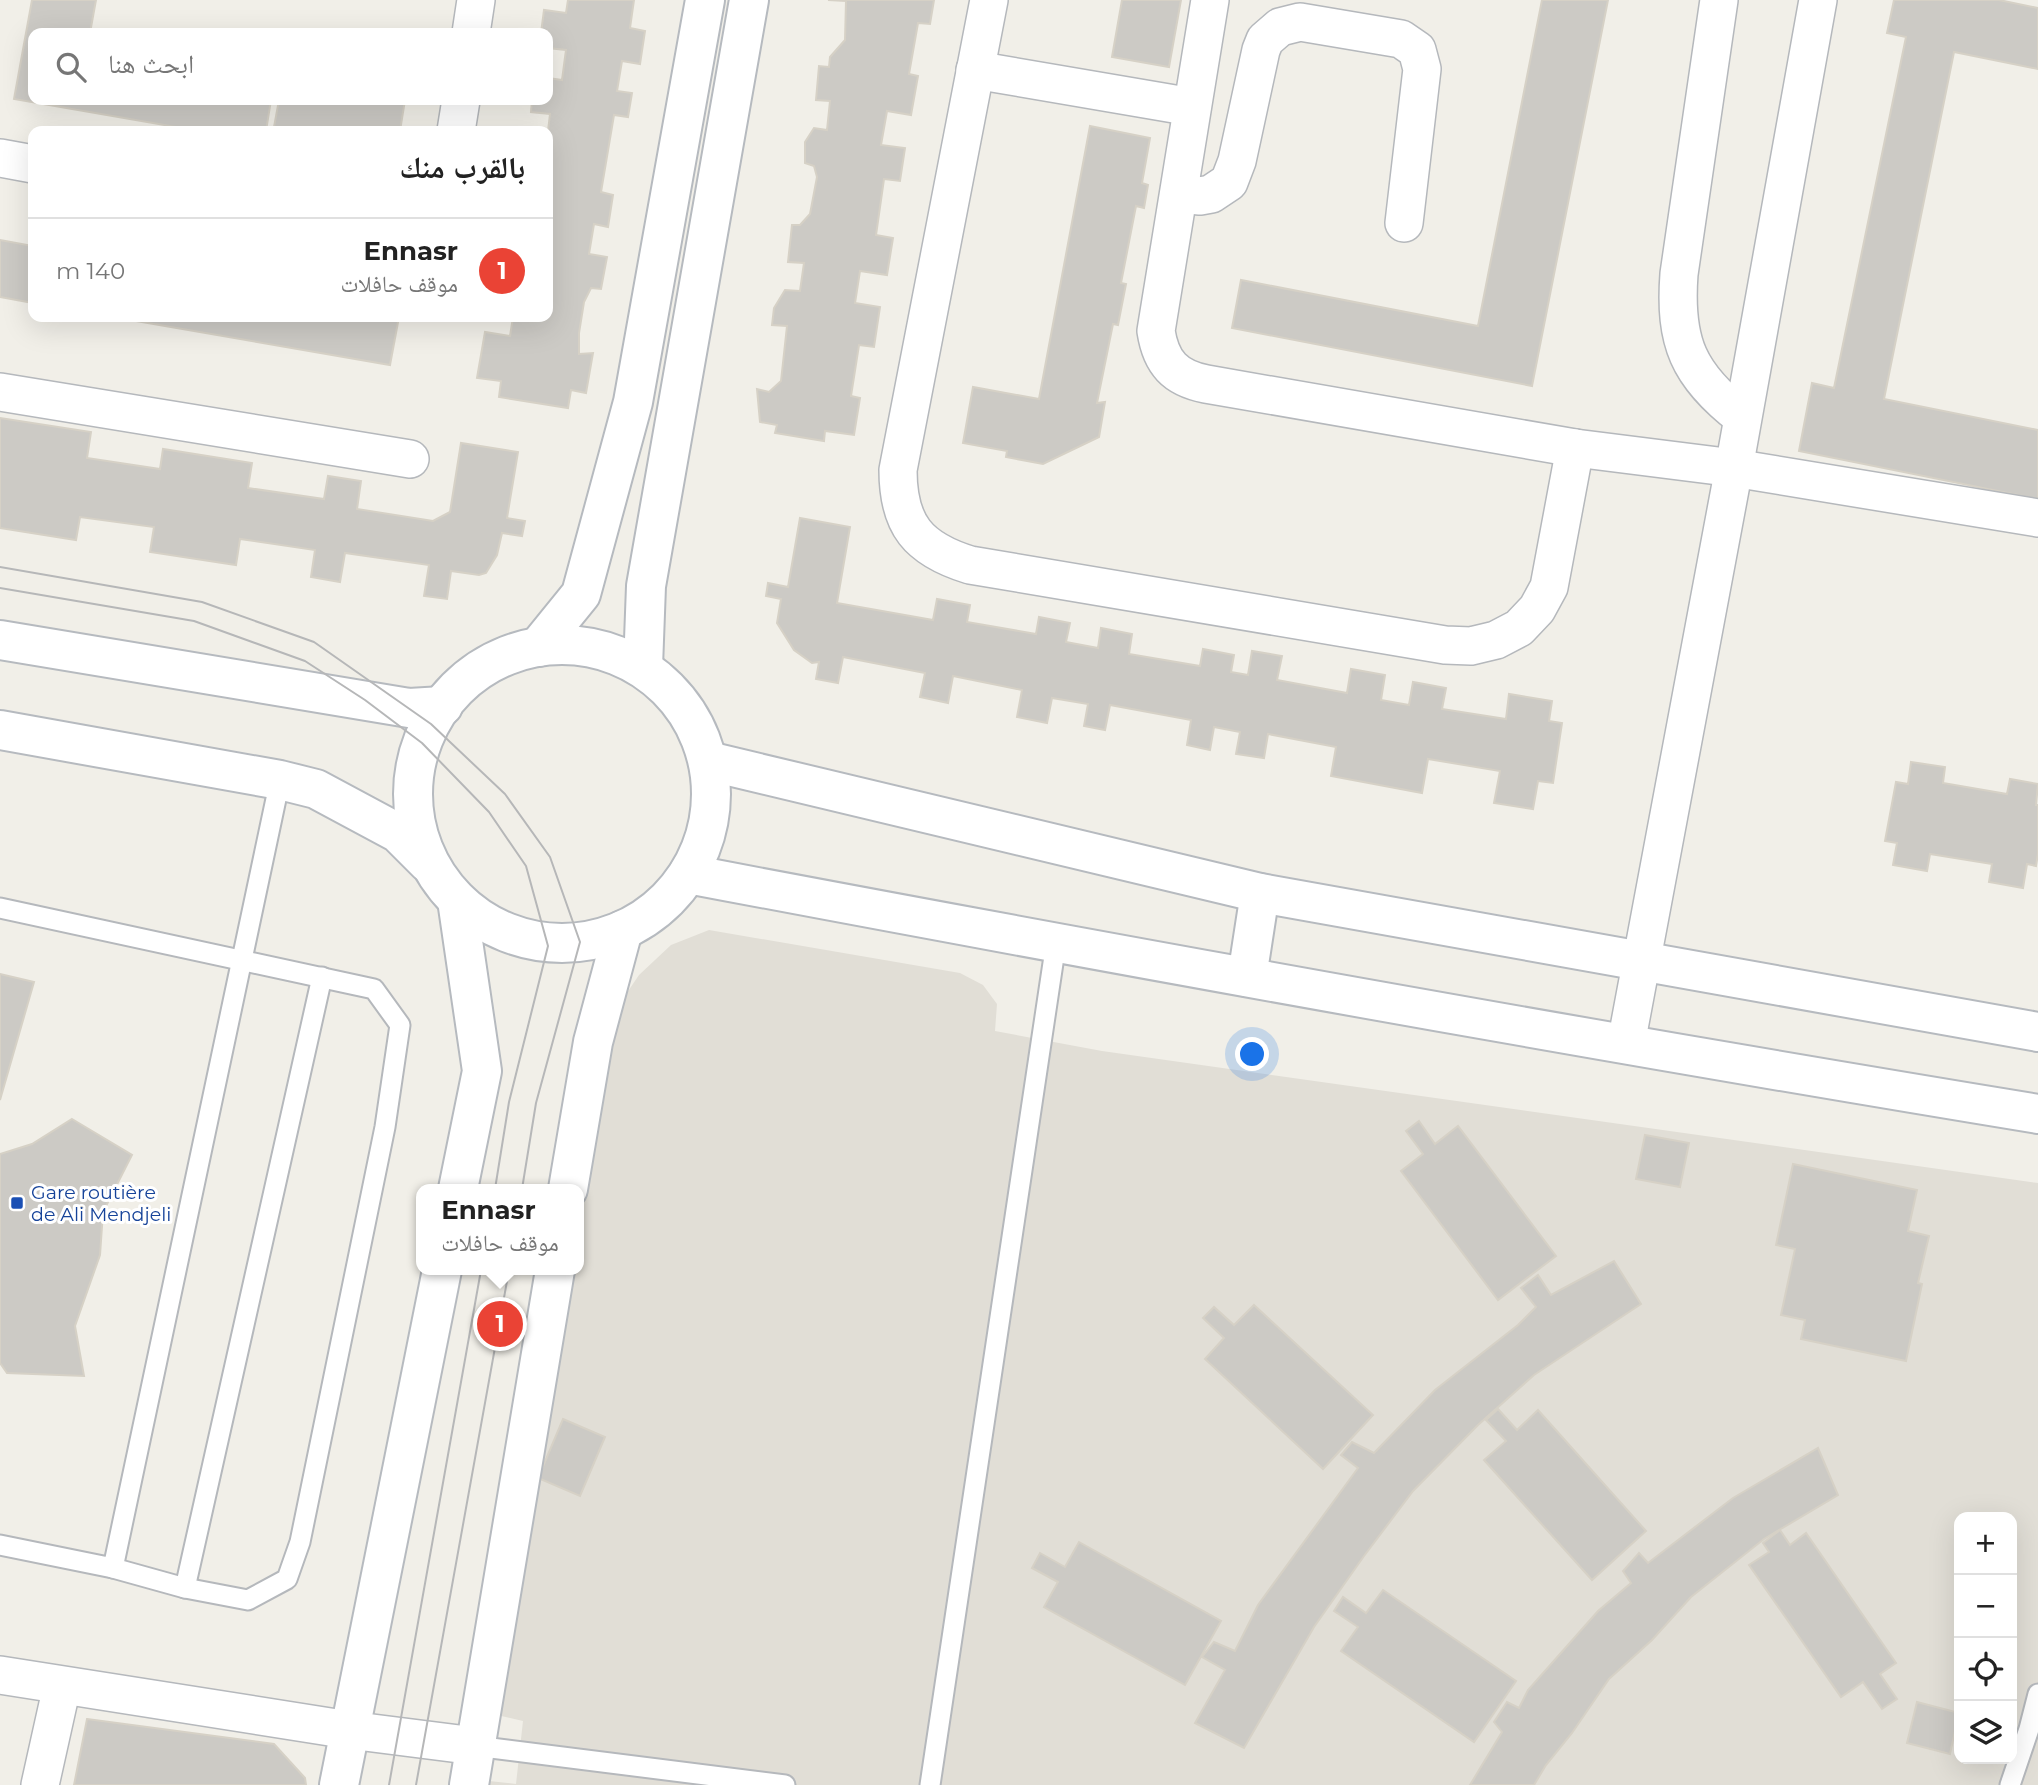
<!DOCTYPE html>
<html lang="ar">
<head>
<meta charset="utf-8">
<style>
	:root { --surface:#fff; --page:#f2f2f2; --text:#222; --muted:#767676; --line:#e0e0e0; --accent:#ea4335 }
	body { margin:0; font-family:Montserrat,"Noto Naskh Arabic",sans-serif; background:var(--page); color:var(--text); direction:rtl }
	.controls { position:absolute; right:21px; bottom:21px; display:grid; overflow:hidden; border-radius:14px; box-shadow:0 7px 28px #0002 }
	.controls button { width:63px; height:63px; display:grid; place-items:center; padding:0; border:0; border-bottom:2px solid var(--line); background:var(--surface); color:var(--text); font:35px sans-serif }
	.you { position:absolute; left:1253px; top:1055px; width:24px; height:24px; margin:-18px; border:5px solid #fff; border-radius:50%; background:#1a73e8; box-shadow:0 0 0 10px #1a73e833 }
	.badge { display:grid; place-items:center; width:46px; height:46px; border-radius:50%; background:var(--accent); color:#fff; font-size:23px; font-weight:700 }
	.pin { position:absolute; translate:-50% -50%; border:4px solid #fff; box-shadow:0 2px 7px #0006 }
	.popup { position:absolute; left:416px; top:1184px; width:168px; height:91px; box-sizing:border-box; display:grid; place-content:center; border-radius:14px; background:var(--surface); filter:drop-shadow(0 2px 5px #0005); font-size:23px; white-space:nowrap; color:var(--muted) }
	.popup b { font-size:26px; color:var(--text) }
	.popup::after { content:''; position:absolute; left:50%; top:100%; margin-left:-14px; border:14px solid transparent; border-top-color:var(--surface) }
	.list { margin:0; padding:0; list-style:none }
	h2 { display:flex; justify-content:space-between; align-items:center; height:91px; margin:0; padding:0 28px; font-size:30px }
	h2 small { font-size:23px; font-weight:400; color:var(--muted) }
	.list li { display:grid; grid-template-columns:46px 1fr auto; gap:21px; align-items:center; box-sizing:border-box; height:105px; padding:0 28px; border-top:2px solid var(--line) }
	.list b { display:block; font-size:26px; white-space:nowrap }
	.list p { margin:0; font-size:23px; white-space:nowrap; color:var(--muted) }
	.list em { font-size:23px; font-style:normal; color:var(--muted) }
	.icon { flex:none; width:38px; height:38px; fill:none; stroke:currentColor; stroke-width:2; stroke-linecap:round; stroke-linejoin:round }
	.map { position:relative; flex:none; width:2038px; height:1785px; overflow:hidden; direction:ltr }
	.search { position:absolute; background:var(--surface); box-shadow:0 7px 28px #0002; left:28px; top:28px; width:525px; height:77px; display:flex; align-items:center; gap:18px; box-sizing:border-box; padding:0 24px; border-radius:14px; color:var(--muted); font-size:26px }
	.panel { position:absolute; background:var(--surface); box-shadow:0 7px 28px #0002; left:28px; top:126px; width:525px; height:196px; border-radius:14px; direction:rtl }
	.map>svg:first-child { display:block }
</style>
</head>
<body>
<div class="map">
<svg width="2038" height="1785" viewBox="0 0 2038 1785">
	<rect width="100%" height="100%" fill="#f1efe8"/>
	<path fill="#e1ded6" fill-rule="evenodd" d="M709,930L960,973L983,985L997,1004L995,1031L1102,1051L2038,1183V1785H486L489,1781L516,1784L523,1721L497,1715L565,1270H579V1192L616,1009L639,975L671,945ZM1959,1517H2012V1759H1959Z"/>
	<g fill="#cccac5" stroke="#d6d1c6" stroke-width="2">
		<path d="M32,0H96L90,33H33V100H271L266,131H199L14,99Z"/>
		<path d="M568,0H634L630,28L645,31L640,64L622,61L617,91L632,93L628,117L614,115L601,192L613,195L608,227L594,224L589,254L607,257L601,289L591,288L584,302L579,333V354L593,353L586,393L571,390L568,408L499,397L501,381L477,378L485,332L510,336L513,317H548V131L550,114L531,112L532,100H548V78L562,80L566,50L548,48V33H541L544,10L566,13Z"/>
		<path d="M934,0L930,24L918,23L909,74L918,76L911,115L887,111L881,145L905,148L900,181L884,179L876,235L893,238L887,275L860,271L855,303L880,307L874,347L859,345L851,396L860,398L854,435L825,431L824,441L775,433L777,425L760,422L757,389L769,392L781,381L787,326L772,325L774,308L785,290L800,291L804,263L788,262L792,225H800L810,214L817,177L814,166L805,163V142L814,128L827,130L830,101L816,100L819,66L829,67L830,57L845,40L846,1L828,0Z"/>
		<path d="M1122,0H1181L1169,67L1112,57Z"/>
		<path d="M1542,0H1608L1532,386L1232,328L1241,280L1478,326Z"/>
		<path d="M1894,0H1999L2038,8V69L1954,52L1884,399L2038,430V499L1799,451L1812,383L1834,388L1906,37L1887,33Z"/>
		<path d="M279,100H405L400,131H281V129L274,127Z"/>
		<path d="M1090,126L1150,138L1142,183L1148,185L1144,208L1136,206L1121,283L1126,284L1118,325L1113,324L1097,403L1105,402L1099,437L1043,464L1006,457L1007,451L963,443L973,387L1039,399Z"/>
		<path d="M0,240L33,246V303L0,297Z"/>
		<path d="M113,317H399L390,365Z"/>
		<path d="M0,418L91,432L87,458L160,469L163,449L252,463L248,488L324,499L328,476L361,481L357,509L433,521L450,512L461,443L518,452L507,518L525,521L522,536L502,533L497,555L486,573L479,575L451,571L447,599L424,596L429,565L345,553L340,582L311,577L315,550L240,539L236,565L150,552L154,527L80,517L76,540L0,528Z"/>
		<path d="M800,518L850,527L837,603L933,620L937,599L970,605L967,622L1036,634L1039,617L1070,623L1066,642L1098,648L1101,628L1132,634L1129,654L1200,666L1203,649L1234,655L1231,672L1248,675L1252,651L1282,656L1277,680L1347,693L1351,669L1385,675L1381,700L1409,705L1413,682L1446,688L1442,709L1506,719L1509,694L1552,701L1549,721L1562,723L1553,783L1538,781L1533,809L1494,803L1500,771L1428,759L1422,793L1331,776L1336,747L1268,734L1264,758L1236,754L1240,732L1214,727L1210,750L1187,745L1191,720L1110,705L1105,730L1084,726L1088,704L1052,698L1047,723L1017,717L1022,690L953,676L948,703L920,697L925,673L843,657L838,683L816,679L819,662L812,663L794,650L777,623L781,599L766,596L768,583L788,587Z"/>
		<path d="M1911,762L1945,767L1943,783L2007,794L2010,779L2038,784L2036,805H2038V854L2036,866L2027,864L2023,888L1989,882L1992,864L1930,854L1927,871L1893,865L1897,843L1885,841L1896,782L1908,784Z"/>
		<path d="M0,974L34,982L0,1100Z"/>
		<path d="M72,1119L132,1155L103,1212L100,1255L75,1326L84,1376L7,1373L0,1363V1154L32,1144Z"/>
		<path d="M1419,1121L1435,1144L1458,1126L1556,1256L1498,1300L1401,1171L1423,1154L1406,1131Z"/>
		<path d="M1645,1135L1689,1143L1680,1187L1636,1179Z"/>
		<path d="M1793,1164L1917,1190L1908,1231L1929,1236L1918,1283L1922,1284L1906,1361L1801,1339L1805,1320L1781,1315L1795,1249L1776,1245Z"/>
		<path d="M1614,1261L1641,1304L1534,1375L1478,1425L1413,1491L1364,1556L1314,1627L1244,1748L1195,1723L1225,1670L1202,1657L1214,1642L1235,1651L1258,1605L1358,1468L1341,1455L1352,1442L1374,1453L1435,1390L1518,1325L1536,1307L1521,1288L1538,1275L1551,1295Z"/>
		<path d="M1254,1305L1373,1415L1323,1469L1205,1359L1224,1338L1203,1318L1214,1307L1234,1325Z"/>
		<path d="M1498,1409L1517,1430L1538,1410L1646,1531L1592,1580L1484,1460L1506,1441L1486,1420Z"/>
		<path d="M563,1419L605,1437L580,1496L538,1478Z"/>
		<path d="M1818,1448L1838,1495L1764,1539L1691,1597L1652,1640L1609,1679L1572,1733L1546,1765L1534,1785H1470L1502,1732L1494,1722L1507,1702L1519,1708L1528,1690L1598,1611L1631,1583L1623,1571L1639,1553L1648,1563L1733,1498Z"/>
		<path d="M1780,1530L1790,1545L1806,1533L1896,1663L1880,1674L1897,1699L1882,1709L1863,1682L1841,1697L1749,1565L1769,1552L1763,1543Z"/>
		<path d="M1079,1542L1221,1621L1185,1685L1044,1607L1058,1582L1032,1568L1040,1553L1065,1567Z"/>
		<path d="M1383,1590L1516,1681L1474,1742L1341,1651L1358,1627L1334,1611L1343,1597L1366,1613Z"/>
		<path d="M1917,1702L1959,1713L1950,1754L1907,1743Z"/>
		<path d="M87,1719L274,1744L305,1778L306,1785H74Z"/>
	</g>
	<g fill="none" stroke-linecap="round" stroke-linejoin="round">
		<defs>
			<g id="lane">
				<path d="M0,908L374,989L400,1025L385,1127L300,1542L287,1579L248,1600L185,1588L113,1568"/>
				<path d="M0,1545L113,1568L280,780"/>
				<path d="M185,1588L322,977"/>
				<path d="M475,1746L785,1785"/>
				<path d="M930,1785L1056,943"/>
				<path d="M2010,1785L2029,1729L2038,1694"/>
			</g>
			<g id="street">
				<path d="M989,0L898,470C898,525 918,549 970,565L1445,645L1471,646L1496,640L1519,628L1537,609L1549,587L1575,448"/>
				<path d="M1210,0L1156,331C1161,363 1175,378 1206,384L1575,448L1734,468L2038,518"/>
				<path d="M1719,0L1679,274C1674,342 1688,375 1742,417"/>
				<path d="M471,33L476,0"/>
				<path d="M975,70L1192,107"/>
				<path d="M456,131L461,100"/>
				<path d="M0,158L33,164"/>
				<path d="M1179,194L1200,196L1211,194L1229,182L1237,161L1261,50L1265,40L1280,27L1300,22L1401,39L1417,50L1422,69L1404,223"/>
				<path d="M0,392L410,459"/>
				<path d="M1626,1044L1734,468L1818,0"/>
				<path d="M0,1675L349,1730L475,1746"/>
				<path d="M40,1785L62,1686"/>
			</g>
			<g id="secondary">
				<path d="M0,640L409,708L443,706"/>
				<circle cx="562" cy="794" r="149"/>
				<path d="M538,647L581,594L633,402L705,0"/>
				<path d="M643,667L646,586L749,0"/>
				<path d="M0,730L280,780L316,789L398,833L428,863"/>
				<path d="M708,761L1260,893L2038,1032"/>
				<path d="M688,874C1137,959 1587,1040 2038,1114"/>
				<path d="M457,900L482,1071L458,1189"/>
				<path d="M1247,977L1260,893"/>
				<path d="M568,1189L593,1042L623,930"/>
				<path d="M339,1785L442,1270"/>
				<path d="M469,1785L555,1270"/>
			</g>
		</defs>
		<use href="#lane" stroke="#b5b8bc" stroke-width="23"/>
		<use href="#street" stroke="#b5b8bc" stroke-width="40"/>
		<use href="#secondary" stroke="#b6babf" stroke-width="42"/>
		<use href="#lane" stroke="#fff" stroke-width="19"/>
		<use href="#street" stroke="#fff" stroke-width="37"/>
		<use href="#secondary" stroke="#fff" stroke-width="38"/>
		<g stroke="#b6b7b8" stroke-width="2">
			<path d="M0,567L202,602L314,642L431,724L505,794L550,857L580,942L536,1103L522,1189"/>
			<path d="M0,588L194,621L305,661L365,700L422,743L489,812L526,866L548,946L509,1102L495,1189"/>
			<path d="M389,1785L481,1270"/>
			<path d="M416,1785L509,1270"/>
		</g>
	</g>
	<rect fill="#1a4fb4" stroke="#fff" stroke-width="2.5" x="10" y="1196" width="14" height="14" rx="3.5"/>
	<g text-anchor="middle" stroke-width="6" stroke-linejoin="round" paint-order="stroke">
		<g font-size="19" fill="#164399" stroke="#fff" text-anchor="start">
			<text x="31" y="1199">Gare routière<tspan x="31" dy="22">de Ali Mendjeli</tspan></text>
		</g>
	</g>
</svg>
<div class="controls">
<button>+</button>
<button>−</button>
<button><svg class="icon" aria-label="locate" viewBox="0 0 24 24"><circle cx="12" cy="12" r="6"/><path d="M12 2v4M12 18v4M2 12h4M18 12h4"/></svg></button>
<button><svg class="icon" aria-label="layers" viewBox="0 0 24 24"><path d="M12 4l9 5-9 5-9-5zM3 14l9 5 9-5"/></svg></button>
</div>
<div class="you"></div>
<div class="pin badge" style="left:500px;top:1324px">1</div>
<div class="popup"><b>Ennasr</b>موقف حافلات</div>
<div class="search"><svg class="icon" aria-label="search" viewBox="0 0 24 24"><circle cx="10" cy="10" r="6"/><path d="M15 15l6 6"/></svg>ابحث هنا</div>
<section class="panel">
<h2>بالقرب منك<small></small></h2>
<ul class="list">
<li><span class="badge">1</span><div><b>Ennasr</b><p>موقف حافلات</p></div><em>140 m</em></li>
</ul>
</section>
</div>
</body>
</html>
